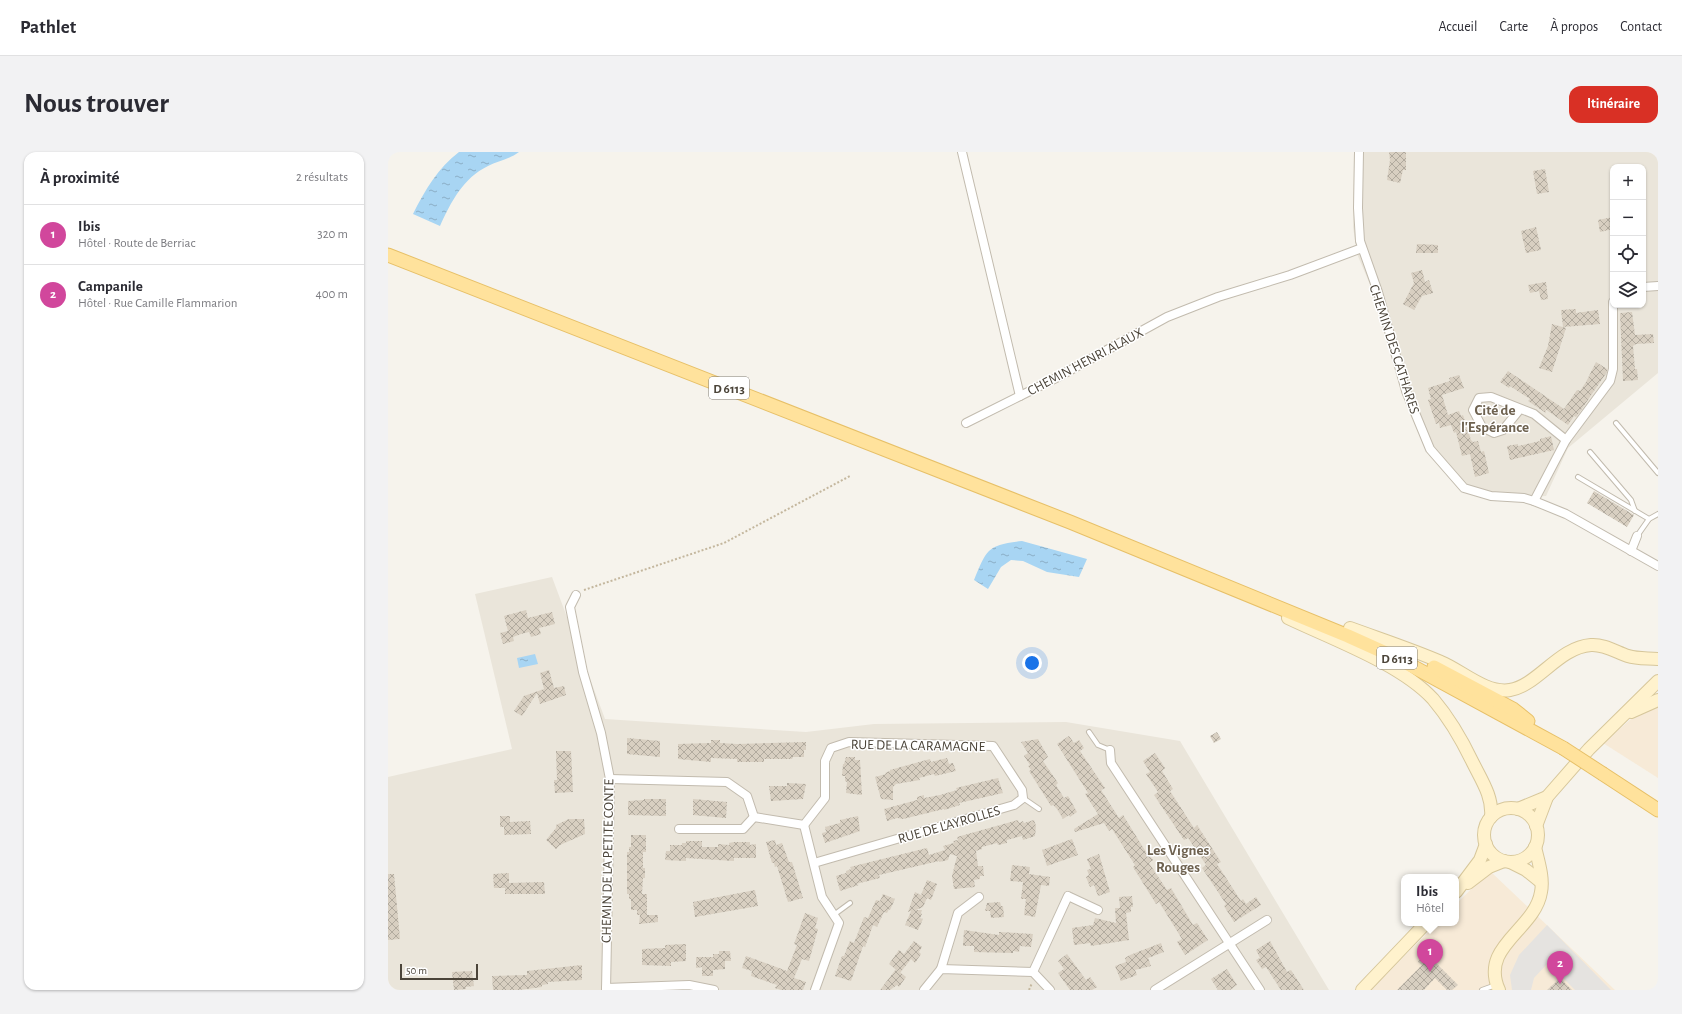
<!DOCTYPE html>
<html lang="fr">
<head>
<meta charset="utf-8">
<style>
	:root { --surface:#fff; --page:#f2f2f3; --text:#2b2b33; --muted:#7c7c81; --line:#e1e1e2; --accent:#d93025 }
	body { margin:0; font-family:"Alegreya Sans",sans-serif; background:var(--page); color:var(--text) }
	.controls { position:absolute; right:12px; top:12px; display:grid; overflow:hidden; border-radius:8px; box-shadow:0 1px 3px #0004 }
	.controls button { width:36px; height:36px; display:grid; place-items:center; padding:0; border:0; border-bottom:1px solid var(--line); background:var(--surface); color:var(--text); font:20px sans-serif }
	.scale { position:absolute; left:12px; bottom:10px; width:78px; box-sizing:border-box; padding-left:4px; border:2px solid #4b4439; border-top:0; font-size:11px; line-height:14px; white-space:nowrap; color:#4b4439; -webkit-text-stroke:3px #fff; paint-order:stroke }
	.you { position:absolute; left:644px; top:511px; width:14px; height:14px; margin:-10px; border:3px solid #fff; border-radius:50%; background:#1a73e8; box-shadow:0 0 0 6px #1a73e833 }
	.badge { display:grid; place-items:center; width:26px; height:26px; border-radius:50%; background:var(--accent); color:#fff; font-size:13px; font-weight:700 }
	.pin { position:absolute; translate:-50% -33px; filter:drop-shadow(0 1px 2px #0008) }
	.pin::after { content:''; position:absolute; top:21px; width:14px; height:12px; background:inherit; clip-path:polygon(0 0,100% 0,50% 100%) }
	.popup { position:absolute; left:1013px; top:722px; width:58px; height:52px; box-sizing:border-box; display:grid; place-content:center; border-radius:8px; background:var(--surface); filter:drop-shadow(0 1px 3px #0005); font-size:13px; white-space:nowrap; color:var(--muted) }
	.popup b { font-size:15px; color:var(--text) }
	.popup::after { content:''; position:absolute; left:50%; top:100%; margin-left:-8px; border:8px solid transparent; border-top-color:var(--surface) }
	.list { margin:0; padding:0; list-style:none }
	h2 { display:flex; justify-content:space-between; align-items:center; height:52px; margin:0; padding:0 16px; font-size:17px }
	h2 small { font-size:13px; font-weight:400; color:var(--muted) }
	.list li { display:grid; grid-template-columns:26px 1fr auto; gap:12px; align-items:center; box-sizing:border-box; height:60px; padding:0 16px; border-top:1px solid var(--line) }
	.list b { display:block; font-size:15px; white-space:nowrap }
	.list p { margin:0; font-size:13px; white-space:nowrap; color:var(--muted) }
	.list em { font-size:13px; font-style:normal; color:var(--muted) }
	.icon { flex:none; width:22px; height:22px; fill:none; stroke:currentColor; stroke-width:2; stroke-linecap:round; stroke-linejoin:round }
	.map { position:relative; flex:none; width:1270px; height:838px; overflow:hidden; border-radius:12px }
	header { display:flex; align-items:center; gap:24px; box-sizing:border-box; height:56px; padding:0 20px; background:var(--surface); border-bottom:1px solid var(--line) }
	header strong { font-size:19px }
	nav { display:flex; gap:22px; margin-inline-start:auto; font-size:14px }
	.intro { display:flex; align-items:center; justify-content:space-between; box-sizing:border-box; height:96px; padding:0 24px }
	h1 { margin:0; font-size:28px }
	.button { padding:10px 18px; border-radius:12px; background:var(--accent); color:#fff; font-size:14px; font-weight:700 }
	main { display:flex; gap:24px; padding:0 24px }
	aside { flex:1; background:var(--surface); border-radius:12px; box-shadow:0 1px 3px #0004 }
	.map>svg:first-child { display:block }
</style>
</head>
<body>
<header>
<strong>Pathlet</strong>
<nav><a>Accueil</a><a>Carte</a><a>À propos</a><a>Contact</a></nav>
</header>
<div class="intro"><h1>Nous trouver</h1><a class="button">Itinéraire</a></div>
<main>
<aside>
<h2>À proximité<small>2 résultats</small></h2>
<ul class="list">
<li><span class="badge" style="background:#d1479c">1</span><div><b>Ibis</b><p>Hôtel · Route de Berriac</p></div><em>320 m</em></li>
<li><span class="badge" style="background:#d1479c">2</span><div><b>Campanile</b><p>Hôtel · Rue Camille Flammarion</p></div><em>400 m</em></li>
</ul>
</aside>
<div class="map">
<svg width="1270" height="838" viewBox="0 0 1270 838">
	<defs>
		<pattern id="water-ripples" width="26" height="14" patternUnits="userSpaceOnUse"><rect width="26" height="14" fill="#a8d5f3"/><path d="M2 4q2-2 4 0t4 0M15 11q2-2 4 0t4 0" fill="none" stroke="#8baec6"/></pattern>
		<pattern id="building-cross-hatch" width="8" height="8" patternUnits="userSpaceOnUse"><rect width="8" height="8" fill="#d8cfc1"/><path d="M0 0l8 8M0 8l8-8" fill="none" stroke="#b1aa9e"/></pattern>
	</defs>
	<rect width="100%" height="100%" fill="#f6f3ec"/>
	<g fill="#eae5da" fill-rule="evenodd">
		<path d="M966,0H1270V221L1180,296L1158,344L1142,345L1082,337L1048,311L1018,244L998,170L969,102L965,75ZM1225,15H1255V153H1225Z"/>
		<path d="M164,425L217,567L418,580L486,572L678,570L792,589L941,838H0V625L124,597L87,442Z"/>
	</g>
	<g fill="#f7ead7">
		<path d="M1270,554V626L1215,591L1249,562Z"/>
		<path d="M1102,719L1227,838H983L1049,771H1068V752Z"/>
	</g>
	<path fill="#e5e3e0" d="M1159,773L1223,838H1187L1160,811L1146,826L1143,838H1124L1122,823L1131,803Z"/>
	<g fill="url(#water-ripples)">
		<path d="M71,0H131C122,7 110,9 100,14C75,26 63,50 52,74L25,62C37,38 50,16 71,0Z"/>
		<path d="M634,389L699,407L691,425L659,420L635,409L623,408L613,415L600,437L586,428C599,397 599,393 634,389Z"/>
		<path d="M147,502L150,512L131,516L129,506Z"/>
	</g>
	<g fill="url(#building-cross-hatch)">
		<path d="M1001,0H1018V18H1015L1012,31L999,28L1002,8Z"/>
		<path d="M1157,17L1161,40L1149,42L1145,19Z"/>
		<path d="M1225,65V77L1212,80L1210,68Z"/>
		<path d="M1148,75L1153,98L1138,101L1133,79Z"/>
		<path d="M1029,92L1050,93V101H1028Z"/>
		<path d="M1034,118L1037,130L1041,128L1045,141L1034,144L1026,158L1015,152L1026,131L1023,121Z"/>
		<path d="M1158,130L1160,147L1153,148L1151,139L1142,141L1140,133Z"/>
		<path d="M1188,157V161L1210,158L1212,172L1175,175L1173,158Z"/>
		<path d="M1244,160L1247,183L1265,182L1266,191L1248,192L1245,194L1247,217H1249L1250,228L1235,229L1232,161Z"/>
		<path d="M1164,172L1178,176L1164,220L1151,216L1160,194Z"/>
		<path d="M1208,210L1219,217V220L1191,261L1188,265L1186,264L1180,273L1157,257L1158,261L1140,249L1142,247L1122,234L1121,236L1112,230L1120,219L1176,257L1189,238L1192,239L1198,230Z"/>
		<path d="M1071,223L1076,236L1054,243L1060,263L1071,259L1073,264L1075,263L1083,288L1085,290L1090,289L1093,300L1096,299L1101,321L1087,325L1082,302L1074,304L1068,280L1066,281L1063,273L1052,276L1051,271L1048,272L1040,248L1043,247L1040,236L1062,229L1061,226Z"/>
		<path d="M1163,284L1166,298L1122,308L1119,294L1130,292V294L1152,289V287Z"/>
		<path d="M1206,339L1246,363L1239,375L1199,351Z"/>
		<path d="M138,458L140,466L164,460L167,472L151,476L153,482L143,485L141,480L133,482L125,485L126,489L115,492L112,481L120,479L116,464Z"/>
		<path d="M161,518L166,536L176,534L178,543L152,552L149,541L134,564L126,559L136,544L156,537L152,521Z"/>
		<path d="M829,580L833,587L826,591L822,584Z"/>
		<path d="M681,584L686,591L691,588L696,596L692,599L717,636L713,638L731,666L735,663L758,700H759L765,708L761,711L779,738L783,736L805,773L809,771L820,788L797,803L789,790L794,787L771,750L768,752L745,715L747,713L724,677L721,679L716,671L687,680L686,677L710,662L697,642L700,641L669,592Z"/>
		<path d="M239,586L272,589V605L239,602Z"/>
		<path d="M650,587L660,605L655,609L670,631L668,633L676,646L680,644L689,660L682,665L681,663L675,667L669,657L665,653L663,654L641,619L643,618L640,614L642,613L636,604L640,601L633,590Z"/>
		<path d="M323,588H332V591L349,592L418,590V598H416V605H405L404,607H376V610H349V607L323,606V610L290,607V592L323,591Z"/>
		<path d="M168,599H183L185,640L167,641L166,628H169Z"/>
		<path d="M767,601L777,616L774,619L785,637L782,639L806,676L809,673L833,710L829,712L853,749L855,747L858,752L868,745L873,753L846,770L836,754L838,752L814,716L818,713L807,696L800,686L796,688L766,643L770,640L758,622L762,620L755,609Z"/>
		<path d="M458,605H467V608H472L474,643L458,641L459,630L457,629V624H454L455,612H456Z"/>
		<path d="M559,606L561,612L565,611L568,619L547,624L546,622L531,626L532,628L508,632L505,635V648L493,647L487,625L498,622L497,621L502,619V618L542,607L543,610Z"/>
		<path d="M610,626L615,641L571,651L572,653L556,658V657L515,667L509,666L499,669L496,657L529,648V645L536,643V646L552,643L569,638L568,636Z"/>
		<path d="M399,631L418,632L415,647L383,649L381,634H399Z"/>
		<path d="M256,647H278V664L240,663V649L256,648Z"/>
		<path d="M305,647L339,650L338,666L305,663Z"/>
		<path d="M112,664H122V670L142,669L143,682L116,683V675H112Z"/>
		<path d="M470,664L472,679L437,691L434,681L438,680L437,675L452,671V668Z"/>
		<path d="M181,667H196L197,682L172,693L168,697L158,688L168,676V673Z"/>
		<path d="M630,668L631,671L635,669L636,671L646,668L648,674L647,684L635,688L634,684L619,688V691L610,693L609,691L594,695V697L588,699L590,714H595L596,724H592V727L586,728L587,735L566,737L564,724L569,704L562,702L560,708L551,710V709L491,723L492,726L468,732L471,733L452,739L448,724L458,721V719L463,717L462,715L539,696L541,703L557,698L555,694L566,691L565,689L570,688L569,685Z"/>
		<path d="M243,683H258V700H255V716H257V726H255L254,742H259V763H270V770L251,772L252,763H249V758H243V747H241V742H239V700H241V695H243Z"/>
		<path d="M684,687L690,703L659,714L654,698Z"/>
		<path d="M387,688L388,693L394,691L401,710H404L415,746L400,750L389,714L387,715L386,711H384L378,690Z"/>
		<path d="M298,689H314V695H330V692L341,693V691L346,690H362V693L368,692V706H346V709L298,706V709L277,708L278,699H282V693H294V691H298Z"/>
		<path d="M711,702L722,740L710,744L706,733L702,735L698,725L701,723L699,718L703,717L699,707Z"/>
		<path d="M624,713L642,715L641,722L662,725L661,734L653,733L647,765L636,763L638,747H633L635,730L622,729Z"/>
		<path d="M121,721V731L156,730L157,742H117V736H106L105,722Z"/>
		<path d="M0,722H6L12,787L0,788Z"/>
		<path d="M539,728L549,732L543,748L533,743Z"/>
		<path d="M367,738L370,754L307,765L305,750Z"/>
		<path d="M527,740L539,746L535,755L528,758H534L533,761L534,762L532,766L535,767L530,778L517,773L523,759L520,760Z"/>
		<path d="M495,742L507,747L502,758L501,757L499,761L496,760L489,775L485,773L477,795L475,794L463,829L447,824L454,804H456L462,789L466,791L476,765L480,766L488,748L492,749Z"/>
		<path d="M744,744L745,755H743V760L738,761L741,788L703,794L702,791L686,793L684,776L705,773L707,766L728,771L727,756H732L731,745Z"/>
		<path d="M612,750L613,754H615L616,765L603,766L602,759H597L599,751Z"/>
		<path d="M417,761L430,766L427,776L430,777L421,809L414,807L406,826L418,830L415,838H393L387,836L389,833L363,824L364,819L354,816L358,804L399,819L409,793L406,792Z"/>
		<path d="M576,778L611,783V780L645,782L643,795L632,794L631,800L625,799V801L586,800V794H575Z"/>
		<path d="M526,789L534,795L531,800L533,802L527,811L523,807L512,821L501,812L511,798L516,802Z"/>
		<path d="M882,789L899,820L903,818L916,838H893L878,815L874,817L868,808L872,806L868,798Z"/>
		<path d="M773,791L776,800L760,806L763,814L747,818L749,823L733,829L727,814L738,810L737,806L742,803Z"/>
		<path d="M298,792V809L283,810V814L254,813V797L277,796V793Z"/>
		<path d="M331,799H342L343,809H337V817L325,818V824H314V815L308,816V805H325V802H331Z"/>
		<path d="M1038,801L1070,833L1064,838H1059L1047,826L1036,838H1009L1034,813L1030,810Z"/>
		<path d="M679,802L698,828L702,825L709,835L704,838H682L670,821L676,817L670,809Z"/>
		<path d="M194,813V828L160,830V832L154,833V835L131,838H105L104,824L139,823V819Z"/>
		<path d="M508,817L518,825L511,835L509,833L502,838H492Z"/>
		<path d="M839,817L849,833L842,838H830L823,827Z"/>
		<path d="M84,819L86,834L78,835V837L66,838L64,820Z"/>
		<path d="M1172,826L1184,838H1159Z"/>
	</g>
	<g fill="none" stroke-linecap="round" stroke-linejoin="round">
		<defs>
			<g id="service">
				<path d="M1228,271L1270,321"/>
				<path d="M1202,300L1243,348L1247,359"/>
				<path d="M1190,325L1261,367"/>
				<path d="M1249,384L1261,367L1270,362"/>
				<path d="M701,580L710,593L722,598"/>
				<path d="M635,646L651,657"/>
				<path d="M447,762L462,751"/>
				<path d="M1094,838L1108,833"/>
			</g>
			<g id="minor">
				<path d="M574,0L632,244L668,226L779,165L830,145L902,123L974,96"/>
				<path d="M971,0L970,56L972,89L990,140L1018,239L1042,297L1076,336L1103,344L1136,346L1146,349L1178,362L1270,414"/>
				<path d="M1255,135L1270,134"/>
				<path d="M1132,257L1115,278L1106,281L1094,275L1085,258L1091,246L1103,245L1146,262L1178,288"/>
				<path d="M578,271L632,244"/>
				<path d="M1146,349L1178,288L1222,229L1225,217V150"/>
				<path d="M1243,399L1249,384"/>
				<path d="M188,443L182,455L195,520L213,581L222,627L218,838"/>
				<path d="M722,598L723,611L872,838"/>
				<path d="M222,627L339,630L359,644L366,665L416,673L437,646V609L443,596L461,590L605,594L634,638L635,646L626,653L426,711"/>
				<path d="M416,673L434,745L451,771L427,838"/>
				<path d="M291,677H355L366,665"/>
				<path d="M553,817L570,761L591,745"/>
				<path d="M645,820L680,744L710,758"/>
				<path d="M218,836L301,833L326,838"/>
				<path d="M536,838L553,817L645,820L662,838"/>
				<path d="M767,838L879,768"/>
			</g>
			<g id="secondary">
				<path d="M900,466C944,487 1013,512 1045,547C1062,567 1074,588 1085,611C1094,629 1105,645 1103,665"/>
				<path d="M962,476C992,487 1023,497 1053,510C1073,518 1098,542 1122,538C1149,534 1171,495 1203,493C1216,492 1228,500 1240,504C1249,507 1260,506 1270,507"/>
				<path d="M1243,560L1270,548"/>
				<circle cx="1123" cy="683" r="27"/>
				<path d="M1130,657L1159,645"/>
				<path d="M1148,674L1159,645L1201,597L1270,529"/>
				<path d="M1122,710L1138,718L1153,730"/>
				<path d="M1080,731L1101,715L1116,709"/>
				<path d="M1068,740L1092,708L1098,692"/>
				<path d="M974,838L1038,771"/>
				<path d="M1111,838C1091,794 1147,778 1153,740C1156,726 1150,708 1147,695"/>
			</g>
			<g id="primary">
				<path d="M0,103L682,370L960,484L1011,507L1175,596"/>
				<path d="M1046,515L1125,557L1140,569"/>
				<path d="M1215,622L1270,658"/>
			</g>
		</defs>
		<use href="#service" stroke="#c2bbae" stroke-width="6"/>
		<use href="#minor" stroke="#c2bbae" stroke-width="10"/>
		<use href="#secondary" stroke="#d7c79b" stroke-width="14"/>
		<use href="#primary" stroke="#e7c068" stroke-width="15"/>
		<g stroke="#c4b79e" stroke-width="2" stroke-dasharray="2 2" stroke-linecap="butt">
			<path d="M196,438L336,391L462,324"/>
			<path d="M641,838L644,831"/>
		</g>
		<use href="#service" stroke="#fff" stroke-width="4"/>
		<use href="#minor" stroke="#fff" stroke-width="8"/>
		<use href="#secondary" stroke="#fff2cd" stroke-width="12"/>
		<use href="#primary" stroke="#ffe29c" stroke-width="13"/>
		<defs>
			<path id="primary-bridge" d="M1175,596L1215,622"/>
		</defs>
		<use href="#primary-bridge" stroke="#e7c068" stroke-width="15" stroke-linecap="butt"/>
		<use href="#primary-bridge" stroke="#ffe29c" stroke-width="13"/>
	</g>
	<g text-anchor="middle" stroke-width="3" stroke-linejoin="round" paint-order="stroke">
		<g fill="#fff" stroke="#817c74" stroke-width="1">
			<rect x="321" y="225" width="40" height="22" rx="3"/>
			<rect x="989" y="495" width="40" height="22" rx="3"/>
		</g>
		<g font-size="13" font-weight="bold" fill="#4b4439">
			<text x="341" y="241">D 6113</text>
			<text x="1009" y="511">D 6113</text>
		</g>
		<g font-size="14" fill="#4b4439" stroke="#fff">
			<text transform="translate(1007 197) rotate(72)" y="5">CHEMIN DES CATHARES</text>
			<text transform="translate(697 209) rotate(-28)" y="5">CHEMIN HENRI ALAUX</text>
			<text transform="translate(530 593) rotate(1)" y="5">RUE DE LA CARAMAGNE</text>
			<text transform="translate(561 672) rotate(-16)" y="5">RUE DE L'AYROLLES</text>
			<text transform="translate(219 709) rotate(-89)" y="5">CHEMIN DE LA PETITE CONTE</text>
		</g>
		<g font-size="15" font-weight="bold" fill="#6e6250" stroke="#fff">
			<text x="1107" y="263">Cité de<tspan x="1107" dy="17">l'Espérance</tspan></text>
			<text x="790" y="703">Les Vignes<tspan x="790" dy="17">Rouges</tspan></text>
		</g>
	</g>
</svg>
<div class="controls">
<button>+</button>
<button>−</button>
<button><svg class="icon" aria-label="locate" viewBox="0 0 24 24"><circle cx="12" cy="12" r="6"/><path d="M12 2v4M12 18v4M2 12h4M18 12h4"/></svg></button>
<button><svg class="icon" aria-label="layers" viewBox="0 0 24 24"><path d="M12 4l9 5-9 5-9-5zM3 14l9 5 9-5"/></svg></button>
</div>
<div class="scale">50 m</div>
<div class="you"></div>
<div class="pin badge" style="left:1042px;top:820px;background:#d1479c">1</div>
<div class="popup"><b>Ibis</b>Hôtel</div>
<div class="pin badge" style="left:1172px;top:832px;background:#d1479c">2</div>
</div>
</main>
</body>
</html>
